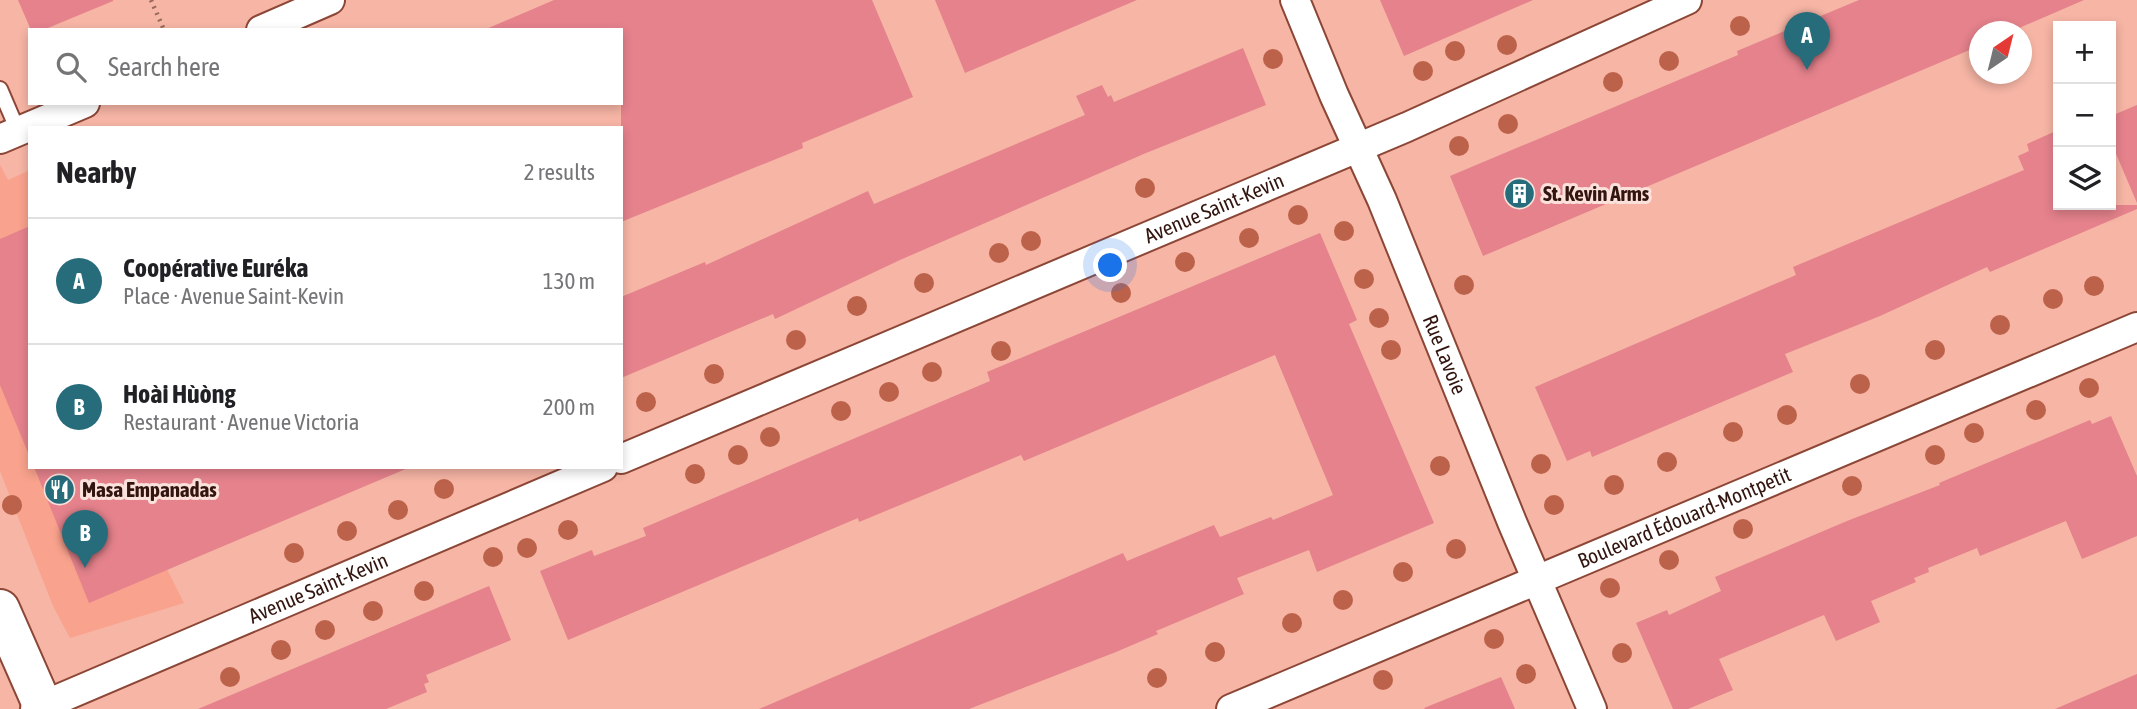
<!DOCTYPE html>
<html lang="en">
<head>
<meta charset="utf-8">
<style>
	:root { --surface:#fff; --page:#f2f2f2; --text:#202124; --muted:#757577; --line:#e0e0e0; --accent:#266c7b }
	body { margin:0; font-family:"Asap Condensed",sans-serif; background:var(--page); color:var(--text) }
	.controls { position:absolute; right:21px; top:21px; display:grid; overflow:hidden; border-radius:0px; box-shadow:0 4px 10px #0003 }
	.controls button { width:63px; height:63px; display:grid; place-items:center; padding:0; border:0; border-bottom:2px solid var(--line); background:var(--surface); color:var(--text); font:35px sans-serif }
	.compass { position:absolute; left:1969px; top:21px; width:63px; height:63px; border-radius:50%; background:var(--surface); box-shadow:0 4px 10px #0003; rotate:35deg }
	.you { position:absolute; left:1111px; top:266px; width:24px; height:24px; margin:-18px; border:5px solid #fff; border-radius:50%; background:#1a73e8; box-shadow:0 0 0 10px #1a73e833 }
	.badge { display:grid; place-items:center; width:46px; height:46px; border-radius:50%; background:var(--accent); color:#fff; font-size:23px; font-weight:700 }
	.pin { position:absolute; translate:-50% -58px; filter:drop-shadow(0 2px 4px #0008) }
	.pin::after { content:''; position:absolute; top:37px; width:24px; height:21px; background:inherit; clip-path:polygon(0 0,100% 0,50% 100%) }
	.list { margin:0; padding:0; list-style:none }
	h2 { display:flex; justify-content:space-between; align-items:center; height:91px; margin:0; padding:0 28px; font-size:30px }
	h2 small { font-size:23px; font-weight:400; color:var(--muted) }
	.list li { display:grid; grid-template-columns:46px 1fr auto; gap:21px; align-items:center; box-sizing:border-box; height:126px; padding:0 28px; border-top:2px solid var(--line) }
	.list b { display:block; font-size:26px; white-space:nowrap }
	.list p { margin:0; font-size:23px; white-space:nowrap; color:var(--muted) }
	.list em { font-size:23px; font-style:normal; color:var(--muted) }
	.icon { flex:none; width:38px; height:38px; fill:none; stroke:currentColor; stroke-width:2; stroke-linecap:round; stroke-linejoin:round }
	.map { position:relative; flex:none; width:2137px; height:709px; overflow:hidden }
	.search { position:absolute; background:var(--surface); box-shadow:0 4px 10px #0003; left:28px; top:28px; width:595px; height:77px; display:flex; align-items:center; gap:18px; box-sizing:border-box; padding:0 24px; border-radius:0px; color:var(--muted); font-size:26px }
	.panel { position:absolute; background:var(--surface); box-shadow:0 4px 10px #0003; left:28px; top:126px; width:595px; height:343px; border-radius:0px }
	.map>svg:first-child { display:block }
</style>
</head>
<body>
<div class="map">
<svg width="2137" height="709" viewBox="0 0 2137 709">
	<rect width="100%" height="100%" fill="#f6b5a5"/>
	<path fill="#f9a28d" d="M0,165L8,180L30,170V467H182L129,494L184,603L70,638L53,606L0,471Z"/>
	<g fill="#e5828c">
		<path d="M18,0H113V1L43,30H31Z"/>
		<path d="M554,0H872L913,97L802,143L803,148L621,222V30H484Z"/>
		<path d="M935,0H1137L965,73Z"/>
		<path d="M1380,0H1533L1404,56Z"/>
		<path d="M1859,0H2084L2010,32H1979V46L1483,256L1450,176L1738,55L1737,51Z"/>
		<path d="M1243,48L1266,105L1146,153L900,260L775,319L773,314L621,378V297L705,262L706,265L868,191L874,204L1085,115L1076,96L1102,85L1108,97L1111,95L1114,102Z"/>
		<path d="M2137,105V203L2111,142V116Z"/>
		<path d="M2058,130V205H2137V209L1990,272L1987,267L1880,316L1785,354L1793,372L1592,457L1590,451L1567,461L1535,387L1796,275L1793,267L2024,170L2018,156L2029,151L2027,144Z"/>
		<path d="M30,226V455H29L0,385V239Z"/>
		<path d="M1320,233L1357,320L1349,324L1434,523L1317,572L1309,550L1237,578L1244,594L1156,631L1158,634L1116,652L969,709H759L1123,553L1127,561L1214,525L1220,537L1271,517L1273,520L1333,495L1275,355L1024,461L1021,455L859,522L858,518L568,640L540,571L592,550L594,556L646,536L643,528L990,381L987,372Z"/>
		<path d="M2111,416L2137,476V536L2082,559L2066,521L1980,556L1977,548L1928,568L1929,572L1914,578L1916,582L1871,601L1880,622L1836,641L1824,615L1719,659L1733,690L1688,709H1673L1636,623L1667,610L1669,615L1721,591L1715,577L1847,521L1940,485L1939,483L2090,420L2092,424Z"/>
		<path d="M34,467H408V468L89,603Z"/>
		<path d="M489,586L511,640L426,675L429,682L424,684L427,692L386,709H198Z"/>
		<path d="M2137,674V709H2055Z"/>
		<path d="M1501,677L1515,709H1425L1424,708Z"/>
	</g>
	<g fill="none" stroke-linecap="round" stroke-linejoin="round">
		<defs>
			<path id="lane" d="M0,89L18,131"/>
			<g id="street">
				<path id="s1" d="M1295,0L1334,95L1382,200L1512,522L1592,709"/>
				<path d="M261,30L330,0"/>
				<path d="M0,139L85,103"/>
				<path id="s2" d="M621,459L1407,127L1687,0"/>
				<path id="s3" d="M35,709L603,467"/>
				<path id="s4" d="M1231,709L2137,327"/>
			</g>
			<path id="secondary" d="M0,609L44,709"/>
		</defs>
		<use href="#lane" stroke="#8c4636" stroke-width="18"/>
		<use href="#street" stroke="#8c4636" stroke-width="32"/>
		<use href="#secondary" stroke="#8c4636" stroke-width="42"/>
		<path stroke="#99695d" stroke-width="4.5" stroke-dasharray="2 5" stroke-linecap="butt" d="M151,0L164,30"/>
		<use href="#lane" stroke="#fff" stroke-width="14"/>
		<use href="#street" stroke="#fff" stroke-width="28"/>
		<use href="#secondary" stroke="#fff" stroke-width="38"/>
	</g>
	<g fill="#bd624a">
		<circle cx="1740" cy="26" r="10"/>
		<circle cx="1507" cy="45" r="10"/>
		<circle cx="1455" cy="51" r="10"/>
		<circle cx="1273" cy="59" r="10"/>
		<circle cx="1669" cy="61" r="10"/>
		<circle cx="1423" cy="71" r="10"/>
		<circle cx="1613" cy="82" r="10"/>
		<circle cx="1508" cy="124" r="10"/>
		<circle cx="1459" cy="146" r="10"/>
		<circle cx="1145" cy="188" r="10"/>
		<circle cx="1298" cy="215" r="10"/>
		<circle cx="1344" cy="231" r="10"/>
		<circle cx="1249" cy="238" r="10"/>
		<circle cx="1031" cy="241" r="10"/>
		<circle cx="999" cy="253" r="10"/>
		<circle cx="1185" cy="262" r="10"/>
		<circle cx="1364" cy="279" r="10"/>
		<circle cx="924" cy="283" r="10"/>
		<circle cx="1464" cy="285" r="10"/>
		<circle cx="2094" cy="286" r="10"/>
		<circle cx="1121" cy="293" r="10"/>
		<circle cx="2053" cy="299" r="10"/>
		<circle cx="857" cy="306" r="10"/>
		<circle cx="1379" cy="318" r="10"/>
		<circle cx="2000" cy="325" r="10"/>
		<circle cx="796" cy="340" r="10"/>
		<circle cx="1391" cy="350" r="10"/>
		<circle cx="1935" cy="350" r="10"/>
		<circle cx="1001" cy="351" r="10"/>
		<circle cx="932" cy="372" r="10"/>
		<circle cx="714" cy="374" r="10"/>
		<circle cx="1860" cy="384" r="10"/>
		<circle cx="2089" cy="388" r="10"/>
		<circle cx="889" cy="392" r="10"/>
		<circle cx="646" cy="402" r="10"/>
		<circle cx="2036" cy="410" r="10"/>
		<circle cx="841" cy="411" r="10"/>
		<circle cx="1787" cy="415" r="10"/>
		<circle cx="1733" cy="432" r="10"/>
		<circle cx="1974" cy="433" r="10"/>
		<circle cx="770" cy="437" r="10"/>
		<circle cx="738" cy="455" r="10"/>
		<circle cx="1935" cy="455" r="10"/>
		<circle cx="1667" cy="462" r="10"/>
		<circle cx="1541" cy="464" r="10"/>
		<circle cx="1440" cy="466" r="10"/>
		<circle cx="695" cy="474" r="10"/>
		<circle cx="1614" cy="485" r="10"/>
		<circle cx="1852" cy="486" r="10"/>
		<circle cx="444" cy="489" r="10"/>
		<circle cx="12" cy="505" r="10"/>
		<circle cx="1554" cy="505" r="10"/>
		<circle cx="398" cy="510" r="10"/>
		<circle cx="1743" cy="529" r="10"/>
		<circle cx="568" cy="530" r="10"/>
		<circle cx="347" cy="531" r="10"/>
		<circle cx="527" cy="548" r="10"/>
		<circle cx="1456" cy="549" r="10"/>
		<circle cx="294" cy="553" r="10"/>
		<circle cx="493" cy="557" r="10"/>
		<circle cx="1669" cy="560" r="10"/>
		<circle cx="1403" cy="572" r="10"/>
		<circle cx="1610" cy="588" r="10"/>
		<circle cx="424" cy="591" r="10"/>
		<circle cx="1343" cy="600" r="10"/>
		<circle cx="373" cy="611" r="10"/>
		<circle cx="1292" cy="623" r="10"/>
		<circle cx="325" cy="630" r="10"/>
		<circle cx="1494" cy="639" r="10"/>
		<circle cx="281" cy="650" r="10"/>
		<circle cx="1215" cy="652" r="10"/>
		<circle cx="1622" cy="653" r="10"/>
		<circle cx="1526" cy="674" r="10"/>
		<circle cx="230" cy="677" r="10"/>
		<circle cx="1157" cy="678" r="10"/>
		<circle cx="1383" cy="680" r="10"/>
	</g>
	<defs>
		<symbol id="building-disc" viewBox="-11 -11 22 22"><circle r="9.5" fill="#266c7b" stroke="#fbe1db"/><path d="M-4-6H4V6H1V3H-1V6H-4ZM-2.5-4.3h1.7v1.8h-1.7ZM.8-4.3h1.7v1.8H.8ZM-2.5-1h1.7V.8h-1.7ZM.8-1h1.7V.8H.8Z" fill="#fff"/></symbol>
		<symbol id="restaurant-disc" viewBox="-11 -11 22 22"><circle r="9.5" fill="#266c7b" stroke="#fbe1db"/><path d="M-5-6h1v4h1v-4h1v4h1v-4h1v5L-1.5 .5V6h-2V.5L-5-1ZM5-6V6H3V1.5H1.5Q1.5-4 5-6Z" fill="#fff"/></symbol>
	</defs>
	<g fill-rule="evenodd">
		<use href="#building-disc" x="1502" y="176" width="35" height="35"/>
		<use href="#restaurant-disc" x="42" y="472" width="35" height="35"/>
	</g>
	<g text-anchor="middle" stroke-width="6" stroke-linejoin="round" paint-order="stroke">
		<g font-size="21" font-weight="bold" fill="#33150f" stroke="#fbe1db" text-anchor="start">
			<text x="1543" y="201">St. Kevin Arms</text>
			<text x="82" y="497">Masa Empanadas</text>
		</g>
		<g font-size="21" fill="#33150f" stroke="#fbe1db">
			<text dy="7" stroke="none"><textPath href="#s2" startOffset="644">Avenue Saint-Kevin</textPath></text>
			<text dy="7" stroke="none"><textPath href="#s1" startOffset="385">Rue Lavoie</textPath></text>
			<text dy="7" stroke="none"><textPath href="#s4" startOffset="492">Boulevard Édouard-Montpetit</textPath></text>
			<text dy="7" stroke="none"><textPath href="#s3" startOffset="308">Avenue Saint-Kevin</textPath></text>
		</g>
	</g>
</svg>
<div class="controls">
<button>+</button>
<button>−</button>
<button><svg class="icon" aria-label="layers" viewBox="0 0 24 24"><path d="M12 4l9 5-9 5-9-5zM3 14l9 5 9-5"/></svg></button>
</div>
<svg class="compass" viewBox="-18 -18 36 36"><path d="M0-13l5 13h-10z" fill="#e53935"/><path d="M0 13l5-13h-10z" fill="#757577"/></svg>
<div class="you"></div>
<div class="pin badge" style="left:1807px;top:70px">A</div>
<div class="pin badge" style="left:85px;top:568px">B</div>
<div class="search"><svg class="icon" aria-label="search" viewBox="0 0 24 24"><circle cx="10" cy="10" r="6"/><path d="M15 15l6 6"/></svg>Search here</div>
<section class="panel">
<h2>Nearby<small>2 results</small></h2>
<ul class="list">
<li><span class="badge">A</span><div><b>Coopérative Euréka</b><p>Place · Avenue Saint-Kevin</p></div><em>130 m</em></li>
<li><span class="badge">B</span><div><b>Hoài Hùòng</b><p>Restaurant · Avenue Victoria</p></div><em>200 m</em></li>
</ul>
</section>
</div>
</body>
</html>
